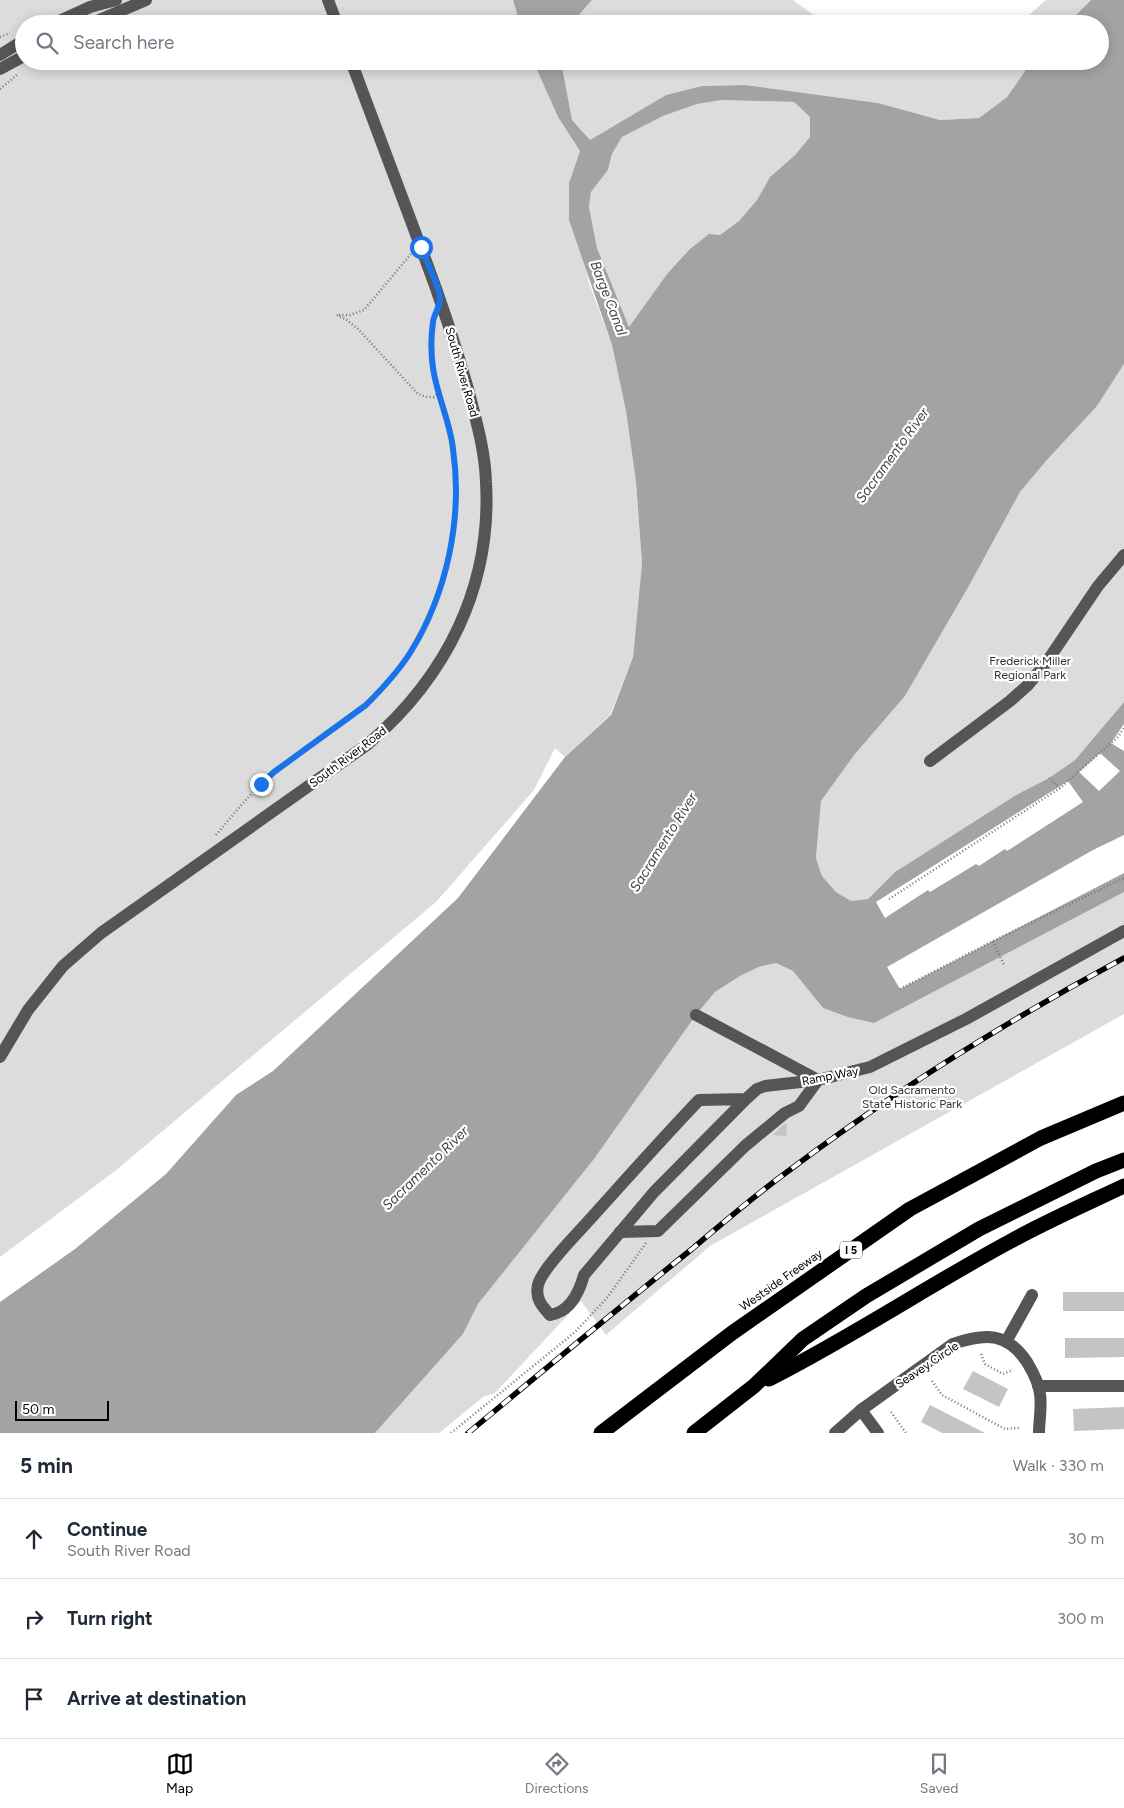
<!DOCTYPE html>
<html lang="en">
<head>
<meta charset="utf-8">
<style>
	:root { --surface:#fff; --page:#f2f2f3; --text:#1f2937; --muted:#747a83; --line:#e0e1e3; --accent:#000 }
	body { margin:0; font-family:Figtree,sans-serif; background:var(--page); color:var(--text) }
	.scale { position:absolute; left:15px; bottom:12px; width:94px; box-sizing:border-box; padding-left:5px; border:2px solid #000; border-top:0; font-size:14px; line-height:18px; white-space:nowrap; color:#000; -webkit-text-stroke:4px #fff; paint-order:stroke }
	.stop { position:absolute; width:15px; height:15px; margin:-11px; border:4px solid #1a73e8; border-radius:50%; background:#fff }
	.stop.end { background:#1a73e8; border-color:#fff; box-shadow:0 1px 5px #0008 }
	.list { margin:0; padding:0; list-style:none }
	h2 { display:flex; justify-content:space-between; align-items:center; height:65px; margin:0; padding:0 20px; font-size:21px }
	h2 small { font-size:16px; font-weight:400; color:var(--muted) }
	.list li { display:grid; grid-template-columns:32px 1fr auto; gap:15px; align-items:center; box-sizing:border-box; height:80px; padding:0 20px; border-top:1px solid var(--line) }
	.list b { display:block; font-size:19px; white-space:nowrap }
	.list p { margin:0; font-size:16px; white-space:nowrap; color:var(--muted) }
	.list em { font-size:16px; font-style:normal; color:var(--muted) }
	.icon { flex:none; width:28px; height:28px; fill:none; stroke:currentColor; stroke-width:2; stroke-linecap:round; stroke-linejoin:round }
	.map { position:relative; flex:none; width:1124px; height:1433px; overflow:hidden }
	.search { position:absolute; background:var(--surface); box-shadow:0 2px 12px #0003; left:15px; right:15px; top:15px; height:55px; display:flex; align-items:center; gap:12px; box-sizing:border-box; padding:0 18px; border-radius:28px; color:var(--muted); font-size:19px }
	.sheet { height:305px; background:var(--surface) }
	nav { display:flex; justify-content:space-around; align-items:center; box-sizing:border-box; height:70px; border-top:1px solid var(--line); background:var(--surface); font-size:14px; color:var(--muted) }
	nav a { display:grid; justify-items:center; gap:2px }
	nav .on { color:var(--accent) }
	.map>svg:first-child { display:block }
</style>
</head>
<body>
<div class="map">
<svg width="1124" height="1433" viewBox="0 0 1124 1433">
	<rect width="100%" height="100%" fill="#fff"/>
	<g fill="#dcdcdc">
		<path d="M0,0H513L520,24H24V61H533L558,117L580,151L569,183L589,283L612,345L626,411L636,482L642,563L633,657L610,715L565,757L555,748L534,790L436,902L115,1171L0,1257Z"/>
		<path d="M592,0H793L826,24H571Z"/>
		<path d="M1046,0H1091L1067,24H1019Z"/>
		<path d="M561,61H911L919,64L973,66L978,61H1032L1007,97L979,118L940,120L878,103L745,85L702,86L666,95L590,140L572,120Z"/>
		<path d="M722,100L794,102L810,117V137L795,155L770,177L757,200L739,221L667,274L629,327L597,248L589,207L591,192L608,170L612,154L622,137L663,116L697,104Z"/>
		<path d="M1124,364V702L1075,760L1049,778L1016,795L895,872L868,899L851,901L836,892L822,876L816,858L821,801L855,754L905,696L970,584L1020,492L1046,461L1097,406Z"/>
		<path d="M1124,892V1014L710,1246L606,1335L581,1301L495,1393L483,1397L439,1433H375L463,1334L478,1304L594,1159L696,1015L715,992L740,976L759,967L776,963L793,971L823,1008Z"/>
	</g>
	<g fill="#a3a3a3" fill-rule="evenodd">
		<path d="M513,0H592L571,24H520Z"/>
		<path d="M1091,0H1124V364L1097,406L1046,461L1020,492L970,584L905,696L855,754L821,801L816,858L822,876L836,892L851,901L868,899L895,872L1016,795L1049,778L1075,760L1124,702V892L874,1023L848,1017L823,1008L793,971L776,963L759,967L740,976L715,992L696,1015L594,1159L478,1304L463,1334L375,1433H0V1302L75,1249L166,1174L236,1095L273,1071L458,898L565,757L611,715L633,657L642,563L636,482L626,411L612,345L569,220V183L580,151L558,117L533,61H561L572,120L590,140L666,95L702,86L745,85L878,103L940,120L979,118L1007,97L1032,61H1100V24H1067ZM722,100L794,102L810,117V137L795,155L770,177L757,200L739,221L720,235L709,234L690,249L667,274L629,327L597,248L589,207L591,192L608,170L612,154L622,137L663,116L697,104Z"/>
	</g>
	<g fill="#fff">
		<path d="M1124,724V751L1111,743Z"/>
		<path d="M1100,753L1120,771L1099,791L1079,772Z"/>
		<path d="M1068,781L1083,802L1007,851L1005,849L979,866L976,864L930,892L928,890L885,918L876,902Z"/>
		<path d="M1124,835V873L900,989L887,967L1093,850Z"/>
	</g>
	<g fill="#c4c4c4">
		<path d="M784,1124H787L786,1136L773,1135Z"/>
		<rect x="1063" y="1292" width="61" height="19"/>
		<path d="M1065,1338H1124V1357L1065,1358Z"/>
		<path d="M973,1371L1008,1389L999,1407L963,1389Z"/>
		<path d="M930,1405L985,1433H942L921,1422Z"/>
		<path d="M1124,1407V1429L1074,1431L1073,1409Z"/>
	</g>
	<g fill="none" stroke-linecap="round" stroke-linejoin="round">
		<g stroke="#777" stroke-width="2.5" stroke-dasharray="1 2.5" stroke-linecap="butt">
			<path d="M0,37L10,33"/>
			<path d="M0,89L18,74"/>
			<path d="M337,315L347,320L358,329L418,394L426,397H434L438,393"/>
			<path d="M339,315H350L364,310L411,254"/>
			<path d="M1049,778L1060,788"/>
			<path d="M216,835C235,813 252,790 275,772C304,748 339,730 367,705C423,655 451,577 456,503C457,485 456,464 453,446C450,427 442,410 437,392C432,369 430,344 433,320"/>
			<path d="M889,899L1060,788L1118,737L1124,728"/>
			<path d="M993,941L1004,965"/>
			<path d="M900,989L993,941L1124,878"/>
			<path d="M981,1354L985,1364L1003,1374L1013,1370"/>
			<path d="M932,1381L942,1395L1005,1429L1019,1428"/>
			<path d="M891,1412L906,1433"/>
			<path d="M451,1433L575,1332L607,1298L646,1243"/>
		</g>
		<g stroke="#555" stroke-width="12">
			<path d="M328,0L337,24"/>
			<path d="M53,24L90,7L116,0"/>
			<path d="M90,24L146,0"/>
			<path d="M0,55L24,40"/>
			<path d="M0,69L24,56"/>
			<path d="M930,761L1010,701L1028,685L1046,663L1098,586L1124,555"/>
			<path d="M696,1015L818,1080"/>
			<path d="M0,1057L28,1010L63,966L101,933L368,744C446,677 492,587 486,482C485,450 476,420 468,389C455,343 440,298 423,253C399,189 375,125 351,61"/>
			<path d="M746,1099L699,1100C659,1142 621,1185 582,1228C571,1240 541,1271 538,1285C535,1299 542,1306 550,1315C570,1312 579,1293 584,1275L654,1192L746,1099L757,1089L765,1086L818,1080L870,1067L966,1019L1124,931"/>
			<path d="M620,1232L658,1231L745,1146L785,1113L799,1106L818,1080"/>
			<path d="M1007,1340L1032,1295"/>
			<path d="M1038,1386H1124"/>
			<path d="M861,1410L878,1433"/>
			<path d="M835,1433L861,1410L953,1344C985,1333 1007,1332 1027,1362C1033,1372 1039,1383 1040,1394C1042,1405 1039,1422 1039,1433"/>
		</g>
		<g stroke="#000" stroke-width="15">
			<path d="M769,1379C852,1337 929,1285 1011,1241C1047,1221 1086,1204 1124,1186"/>
			<path d="M601,1433L732,1333L910,1209L1041,1138L1124,1103"/>
			<path d="M694,1433L754,1386L803,1339L866,1296L979,1229L1096,1171L1124,1160"/>
		</g>
		<defs>
			<path id="rail" d="M468,1433C543,1371 617,1309 692,1249C723,1223 754,1196 787,1172C893,1092 1007,1021 1124,958"/>
		</defs>
		<use href="#rail" stroke="#000" stroke-width="5.5"/>
		<use href="#rail" stroke="#fff" stroke-width="4" stroke-dasharray="11" stroke-linecap="butt"/>
	</g>
	<g fill="none" stroke-linecap="round" stroke-linejoin="round">
		<path stroke="#1a73e8" stroke-width="6" d="M261,784L274,772L366,705C382,689 398,672 410,653C447,594 463,518 453,449C450,421 437,396 433,368C431,354 431,336 433,322C434,314 441,305 440,297C439,286 425,258 421,247"/>
	</g>
	<g text-anchor="middle" stroke-width="4.5" stroke-linejoin="round" paint-order="stroke">
		<rect fill="#fff" stroke="#4c4c4c" stroke-width="1" x="840" y="1241.5" width="22" height="17" rx="4"/>
		<g font-size="11" font-weight="bold" fill="#000">
			<text x="851" y="1254">I 5</text>
		</g>
		<g font-size="12" fill="#000" stroke="#fff">
			<text transform="translate(462 372) rotate(74)" y="4">South River Road</text>
			<text transform="translate(348 757) rotate(-37)" y="4">South River Road</text>
			<text transform="translate(830 1076) rotate(-11)" y="4">Ramp Way</text>
			<text transform="translate(781 1280) rotate(-35)" y="4">Westside Freeway</text>
			<text transform="translate(927 1365) rotate(-34)" y="4">Seavey Circle</text>
		</g>
		<g font-size="12" fill="#333" stroke="#fff">
			<text x="1030" y="665">Frederick Miller<tspan x="1030" dy="14">Regional Park</tspan></text>
			<text x="912" y="1094">Old Sacramento<tspan x="912" dy="14">State Historic Park</tspan></text>
		</g>
		<g font-size="14" font-style="italic" fill="#444" stroke="#fff">
			<text transform="translate(609 298) rotate(69)" y="5">Barge Canal</text>
			<text transform="translate(892 455) rotate(-54)" y="5">Sacramento River</text>
			<text transform="translate(663 842) rotate(-58)" y="5">Sacramento River</text>
			<text transform="translate(425 1168) rotate(-44)" y="5">Sacramento River</text>
		</g>
	</g>
</svg>
<div class="scale">50 m</div>
<div class="stop" style="left:421px;top:247px"></div>
<div class="stop end" style="left:261px;top:784px"></div>
<div class="search"><svg class="icon" aria-label="search" viewBox="0 0 24 24"><circle cx="10" cy="10" r="6"/><path d="M15 15l6 6"/></svg>Search here</div>
</div>
<section class="sheet">
<h2>5 min<small>Walk · 330 m</small></h2>
<ul class="list">
<li><svg class="icon" aria-label="ahead" viewBox="0 0 24 24"><path d="M12 20V5M6 11l6-6 6 6"/></svg><div><b>Continue</b><p>South River Road</p></div><em>30 m</em></li>
<li><svg class="icon" aria-label="right" viewBox="0 0 24 24"><path d="M7 20v-9h11M14 6l5 5-5 5"/></svg><div><b>Turn right</b></div><em>300 m</em></li>
<li><svg class="icon" aria-label="arrive" viewBox="0 0 24 24"><path d="M6 21V4h12l-3 4 3 4H6"/></svg><div><b>Arrive at destination</b></div></li>
</ul>
</section>
<nav>
<a class="on"><svg class="icon" aria-label="map" viewBox="0 0 24 24"><path d="M3 6l6-2 6 2 6-2v14l-6 2-6-2-6 2zM9 4v14M15 6v14"/></svg>Map</a>
<a><svg class="icon" aria-label="directions" viewBox="0 0 24 24"><path d="M12 3l9 9-9 9-9-9zM9 14v-3h6M13 9l2 2-2 2"/></svg>Directions</a>
<a><svg class="icon" aria-label="saved" viewBox="0 0 24 24"><path d="M7 4h10v16l-5-4-5 4z"/></svg>Saved</a>
</nav>
</body>
</html>
